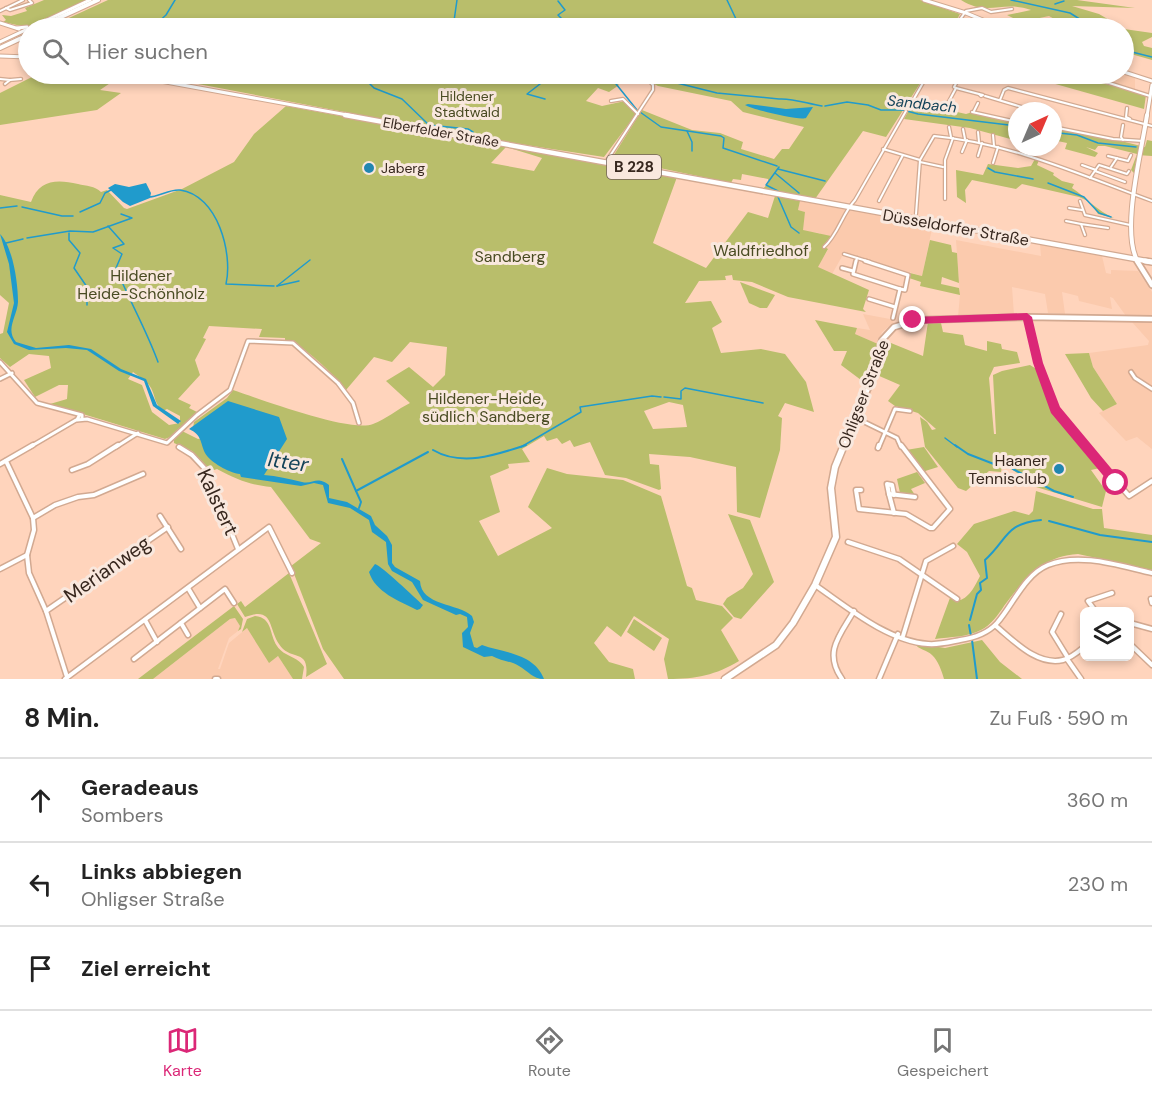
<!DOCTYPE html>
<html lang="de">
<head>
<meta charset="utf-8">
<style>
	:root { --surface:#fff; --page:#f6f6f6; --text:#222; --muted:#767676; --line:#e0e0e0; --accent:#db2777 }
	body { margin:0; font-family:"DM Sans",sans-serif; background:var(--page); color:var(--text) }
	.controls { position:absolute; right:18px; bottom:18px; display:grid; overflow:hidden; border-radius:9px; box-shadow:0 3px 9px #0003 }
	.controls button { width:54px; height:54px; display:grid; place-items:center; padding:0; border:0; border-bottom:2px solid var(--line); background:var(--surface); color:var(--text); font:30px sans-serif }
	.compass { position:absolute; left:1008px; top:102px; width:54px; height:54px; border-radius:50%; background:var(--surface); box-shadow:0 3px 9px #0003; rotate:44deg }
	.stop { position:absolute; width:18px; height:18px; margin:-14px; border:4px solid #db2777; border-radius:50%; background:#fff }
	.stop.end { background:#db2777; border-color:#fff; box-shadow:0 2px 6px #0008 }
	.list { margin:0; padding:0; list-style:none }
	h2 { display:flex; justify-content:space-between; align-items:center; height:78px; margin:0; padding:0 24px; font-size:26px }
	h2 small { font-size:20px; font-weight:400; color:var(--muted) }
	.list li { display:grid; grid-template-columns:39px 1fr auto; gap:18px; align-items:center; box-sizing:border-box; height:84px; padding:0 24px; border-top:2px solid var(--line) }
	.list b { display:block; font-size:22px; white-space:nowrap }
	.list p { margin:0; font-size:20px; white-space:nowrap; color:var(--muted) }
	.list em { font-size:20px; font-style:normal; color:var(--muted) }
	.icon { flex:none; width:33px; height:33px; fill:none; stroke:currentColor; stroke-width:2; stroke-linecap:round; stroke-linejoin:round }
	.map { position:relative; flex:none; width:1152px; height:679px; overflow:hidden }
	.search { position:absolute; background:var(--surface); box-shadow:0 3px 9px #0003; left:18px; right:18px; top:18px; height:66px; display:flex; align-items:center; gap:15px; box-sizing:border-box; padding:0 21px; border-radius:33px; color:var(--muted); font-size:22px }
	.sheet { height:330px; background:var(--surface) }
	nav { display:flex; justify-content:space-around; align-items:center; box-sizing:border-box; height:84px; border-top:2px solid var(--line); background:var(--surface); font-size:16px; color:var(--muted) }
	nav a { display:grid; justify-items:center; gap:3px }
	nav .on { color:var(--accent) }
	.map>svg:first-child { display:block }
</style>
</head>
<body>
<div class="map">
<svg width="1152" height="679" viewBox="0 0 1152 679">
	<rect width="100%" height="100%" fill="#ffd4bc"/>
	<g fill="#fbcaad">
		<path d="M1049,16L1070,28L1001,27L1021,22Z"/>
		<path d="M1124,73L1135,77V90L1082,74Z"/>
		<path d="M800,201L933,224L922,276L844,253L832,274L817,267L828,250L823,246L820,233L802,231L805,212L798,210Z"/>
		<path d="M956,240L1041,256L1040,244L1102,256L1106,273L1111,274V270L1138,271L1152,292V315L1126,316L1113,298L1110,297L1112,309L1079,301L1078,296L1062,292L1065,314L1048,313L1045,294L1012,287L1014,315L958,317L960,295Z"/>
		<path d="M863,314L890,319L894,322L882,332L878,344L855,334L857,328L870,330Z"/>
		<path d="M1132,322H1152V449L1137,437L1126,441L1099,413L1117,404L1093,367L1089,353L1148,345L1149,341Z"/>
		<path d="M235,618L240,626L238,631L229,638L218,669H220L229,643L247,628L269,662L278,656L293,679H153L230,619Z"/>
	</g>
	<g fill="#b9be6b" fill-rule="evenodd">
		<path d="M44,0H88L26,27L3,22L6,20L2,15L11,16L27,11L25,8Z"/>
		<path d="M108,0H920L960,14L952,28H47Z"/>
		<path d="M961,0H1077L1135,8L1072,6L1099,14L1123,28H1070L1049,16L1021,22L1007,15L1031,10C1002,0 988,17 961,0Z"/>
		<path d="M1124,29L1152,33V37L1142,42L1144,46L1152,48V60L1124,52Z"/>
		<path d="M38,74L122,75L100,90L121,93L97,110L0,125V93Z"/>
		<path d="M137,74H608L619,85L609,92L598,88L586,101L602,106L625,101L637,113L604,157L481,138L177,80V75L170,74L163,78Z"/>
		<path d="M634,74H926L886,137L863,131L815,199L763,189L769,182L768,179L742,174L741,180L733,179L731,183L612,158L642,110L692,130L720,133L743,142L741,149L774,159L782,149H789L804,127L743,112L731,101L658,86Z"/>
		<path d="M1020,74H1079L1146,95L1144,109Z"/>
		<path d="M915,99L917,100V103L966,114L976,111L1017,121V137L1014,140L970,128L904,119Z"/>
		<path d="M286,106L677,177L653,243L706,268L748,212L768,218L775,196L800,201L798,210L805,212L803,230L831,236L823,246L828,249L818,267L869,290L863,309L866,312L788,297L752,282L733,280L732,275L725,276L726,280L699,281L685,303L711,301L722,322L712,328L721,353L761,349L785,354L806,382L814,412L785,403L778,416L782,418L780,450L760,518L737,512L736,467L690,457L649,454L650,464L659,465L661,489L659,490L626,478L605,475L590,442L574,447L570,440L562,444L557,438L547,441L544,436L522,449L530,462L508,464L509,468L490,476L500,512L479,521L498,556L552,528L528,507L547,468L567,474L623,480L661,496L687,586L692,588L696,600L722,606L733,618L721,630L739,661C716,675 696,679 668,679L664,659L669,639L634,616L621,637L607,626L594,643L609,662L633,669L635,679H344L323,649L291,566L321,543L310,539L271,487C249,485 236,479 217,469L211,471L192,451L174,443V440L182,431L198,439L206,438L193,428L194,422L227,398L233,390C260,399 350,433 373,424C386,419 398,409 410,403L386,381L409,367L433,387L445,375L447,347L410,342L392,362L374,357L346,390C335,376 302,342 285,341V338L259,337L262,329L209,326L203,338L206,339L195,360L200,375L178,399L191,405L189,408L197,412L170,437L165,439L50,404L67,399L68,385H59L35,397L24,380L51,368L49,356L29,354L10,367L0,358V334L3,333L9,303L0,295V195L31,202C39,180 56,179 78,184C86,186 95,186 101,192L107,190L124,208L127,209L182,189L234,162L254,134ZM506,147L542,158L534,171L491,163ZM133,372C138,376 146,380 149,385C156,394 153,403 163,411L167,409L180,416V423L169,425L152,412L142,385L128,379ZM669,402L683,405L687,427L653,429L644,411Z"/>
		<path d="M1053,128L1125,140V142L1145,147L1147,140L1152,141V156L1137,155L1134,173L1131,170L1137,154L1105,146H1098L1095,150L1086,147L1098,153L1095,157L1065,149L1067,143L1053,140Z"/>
		<path d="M1035,159L1039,160L1037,165L1054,173L1053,175L1062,181L1074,184L1072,188C1087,198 1097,211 1114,218L1098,214L1090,202L1079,197L1022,184L1016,189L972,180L965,190L966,203L957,197L956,170L983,175L988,164L1018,168L1031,166Z"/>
		<path d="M930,240L951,245L952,252L957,253L959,283L942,277L941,284L959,288L960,295L920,286L921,282L909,278L910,273L922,276Z"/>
		<path d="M740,282L775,295L767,308H760L749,303Z"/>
		<path d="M815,320L857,328L855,334L878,344L865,383L841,365L847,351H834Z"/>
		<path d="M928,322L941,323L943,332L963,335L965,345L987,351V341L1001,344L1002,349L1017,352L1020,363L994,367L989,378L994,434H996L993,375L1002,371L1030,365L1038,370L1056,415L1100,468L1091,470L1106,491L1102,507L1036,487L1013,470L1002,466L1001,472L989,471L966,491L958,488L925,447L920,417L927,422L932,430L936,429L918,413L895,406L888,401L900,385L877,375L886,341L923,356Z"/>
		<path d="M1089,353L1093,367L1117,404L1103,411L1091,398L1065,354Z"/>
		<path d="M924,447L938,467L922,472L906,450Z"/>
		<path d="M917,472L925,483L911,489L915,495L900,493L897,479Z"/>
		<path d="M1036,491L1093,509H1102L1104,528L1152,535V570L1078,554C1042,556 1024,579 1004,606C998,615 991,625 981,630C968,637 950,637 935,639L951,595L957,601C969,599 975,586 980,576L967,552L957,544L974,524L1014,511L1029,515L1033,511Z"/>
		<path d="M728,514L750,520L774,582L741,619L734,617L723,604L727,598L743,588L753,574Z"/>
		<path d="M289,573L327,664L306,677C310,647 290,662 279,644C268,628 274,606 245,617L237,604L241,601L245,607Z"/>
		<path d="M234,606L243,619L241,629L238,631L240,626L235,618L230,619L153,679H138Z"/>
		<path d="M255,616C273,618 269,634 277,646C284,657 298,656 304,667L302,679H293L278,656L269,663L247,628L242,632L247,619Z"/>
		<path d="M634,619L662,638L654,651L627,632Z"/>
		<path d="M982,640L1000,662L1022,679H944C942,672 938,660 932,655C927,650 919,650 914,643L945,648Z"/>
	</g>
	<g fill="#209bcc">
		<path d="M748,104L786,109L813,107L806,118C799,121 751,109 745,105Z"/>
		<path d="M146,183L151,193L150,198L130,206L123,202L108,188L115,184L129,187Z"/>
		<path d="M0,234C13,247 18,283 18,302C17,317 5,329 16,342L36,348L69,345L91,349L121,369L146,379L157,405L181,421L178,424L153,406L144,381L119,371L87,350L66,348L29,350L14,344L7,332L14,303L9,264Z"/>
		<path d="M228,401L279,417L287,439L264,475C277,476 289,479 302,482C313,485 316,475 329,485V498L347,502L371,516L375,525L387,536L392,545V563L395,567L420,581C421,606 458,603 472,616L474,622L470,633L474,647L477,648L482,645C504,653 534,653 544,679C533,679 528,671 519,666C511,661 501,661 492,656L484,657L463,647L462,633L468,627L467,617L460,614L456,615L423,600L412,582L392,571L388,564L386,542L372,532L369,520L350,508L328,503L323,485L314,483L301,486L241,477L240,474C229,473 210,462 205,453C200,442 202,435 189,429Z"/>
		<path d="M375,564C382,566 415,598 423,605L420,609L417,610C399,601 375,592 369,572Z"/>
	</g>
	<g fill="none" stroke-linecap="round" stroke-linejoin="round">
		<g stroke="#209bcc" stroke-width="1.5">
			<path d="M727,0L736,19L735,28"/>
			<path d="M1011,0L1070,13L1094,28"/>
			<path d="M558,1L565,10L558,15L564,21L563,27L568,28"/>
			<path d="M1055,4L1064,1"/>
			<path d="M154,26L166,15L175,0"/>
			<path d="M453,28L457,0"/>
			<path d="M1124,50L1152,57"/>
			<path d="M360,74L374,88L402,99L429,125L468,129L473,132"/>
			<path d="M608,74L637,110"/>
			<path d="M641,74L717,93L779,99C793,98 808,104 822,106"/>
			<path d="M547,80L558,83"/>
			<path d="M545,99L527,94L553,74"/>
			<path d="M825,106L847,102L868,105L881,110H903L918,114L1017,126"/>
			<path d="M640,112L661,127L721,136L724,138L723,148L777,166"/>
			<path d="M687,131L692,142V151"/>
			<path d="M1059,133L1077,135L1098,143L1136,147"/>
			<path d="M988,168L995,172L1033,179"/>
			<path d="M778,169L825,181"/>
			<path d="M775,173L799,193"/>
			<path d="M1048,183L1084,197L1099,213L1111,217"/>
			<path d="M778,191L766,185L779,167"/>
			<path d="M148,197C159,197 169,189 180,190C218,195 233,254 226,284L274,286"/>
			<path d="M778,197L791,227L799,233"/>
			<path d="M22,207L62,216H73"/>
			<path d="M0,208L17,206"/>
			<path d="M80,212L100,203L105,193L111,190"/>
			<path d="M108,226L124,244L113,248L122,254L116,268C129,300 146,329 158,362"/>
			<path d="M69,233V240L80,253L74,268L87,287V305"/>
			<path d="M27,238L70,231L93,232L132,218L121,214"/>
			<path d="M6,243L23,239"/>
			<path d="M277,286L310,260"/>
			<path d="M277,286L299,281"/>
			<path d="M664,397L681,399V391L685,388L763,403"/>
			<path d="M945,438L957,447"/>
			<path d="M521,447L581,412L580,407L652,396L661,397"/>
		</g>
		<g stroke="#209bcc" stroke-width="2">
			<path d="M955,445L968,454L999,466"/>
			<path d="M433,450C462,467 496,455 526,445"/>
			<path d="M342,459L356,491"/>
			<path d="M1013,469L1054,491L1073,497"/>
			<path d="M359,508L361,502L356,491L428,452"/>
			<path d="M1049,521L1100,535L1152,542"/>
			<path d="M970,620L977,594L981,590L980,583L987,578L985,560C1009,538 1004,524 1041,520"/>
			<path d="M969,625L971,636"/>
			<path d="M972,640L977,679"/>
		</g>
		<defs>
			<g id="street-far2">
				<path d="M6,8L10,10L32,3L29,0"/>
				<path d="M0,11L23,0"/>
				<path d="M954,28L966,11L982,8L991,12L1012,9"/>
				<path d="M956,74L985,81L991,74"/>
				<path d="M1081,74L1150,96"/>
				<path d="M0,79L10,80L5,84"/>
				<path d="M10,80L21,79"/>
				<path d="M956,88L954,87L961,75"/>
				<path d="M979,94L983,95L981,96Z"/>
				<path d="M985,96L1035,111"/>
				<path d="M1000,100L1004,90L1008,88L1152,126"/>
				<path d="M611,101L623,99L638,114"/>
				<path d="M948,103L956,88L979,94"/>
				<path d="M1127,108L1126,117L1130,119"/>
				<path d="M908,109L928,74"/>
				<path d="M974,111L978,103"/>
				<path d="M972,112L1017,122"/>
				<path d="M1123,125L1121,137L1123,140"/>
				<path d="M949,127L951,137"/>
				<path d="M1053,127L1113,139L1143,141"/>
				<path d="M963,129L965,139"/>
				<path d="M978,132L979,142"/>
				<path d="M993,135L994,146"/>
				<path d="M883,149L920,160"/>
				<path d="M962,152L967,140"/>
				<path d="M978,156L982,143"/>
				<path d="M1108,156L1128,161L1131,155"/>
				<path d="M920,160L934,136C1010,143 1081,175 1152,201"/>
				<path d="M606,162L653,90V85L648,80L630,74"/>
				<path d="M920,162L943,167"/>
				<path d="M993,163L998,147"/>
				<path d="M1082,165L1096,170"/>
				<path d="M1111,167L1117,158"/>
				<path d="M1095,171L1125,182"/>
				<path d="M1090,178L1099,165L1127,174L1129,171"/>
				<path d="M945,199V160L953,138"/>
				<path d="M879,201L903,155"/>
				<path d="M1080,201L1085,215L1130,225"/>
				<path d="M1069,208L1082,210"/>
				<path d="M916,214L920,160"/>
				<path d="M1066,221L1081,224"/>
				<path d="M1085,235L1081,224L1108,228"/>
				<path d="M824,247C838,235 842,214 855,200L906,111"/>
				<path d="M844,254L857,258"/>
				<path d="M856,262L857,258L870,262"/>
			</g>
			<g id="street-far1">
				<path d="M856,261L853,274L900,289"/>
				<path d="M865,261L908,275L905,290L900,289"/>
				<path d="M842,268L853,271"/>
				<path d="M869,299L895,307"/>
				<path d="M1027,317L1038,363L1055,410L1087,447"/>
				<path d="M893,318L900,289"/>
				<path d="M0,362L37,403L82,415V418"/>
				<path d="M1131,372L1135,378L1152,389"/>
				<path d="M0,379L12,373"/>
				<path d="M79,416L77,420L87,419L167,443L197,415L230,390L248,341L293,343L338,383L353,403L359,423"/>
				<path d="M856,418L897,438L901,447"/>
				<path d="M30,447L76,420"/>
				<path d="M116,447L138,433"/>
				<path d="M879,447L895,409L910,411"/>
			</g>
			<g id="street">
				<path d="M1085,445L1129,496L1152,481"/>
				<path d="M179,447L192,455L206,470L238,549"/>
				<path d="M878,448L879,445"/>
				<path d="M6,461L33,518L34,530L27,555L29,573L46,611L67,677"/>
				<path d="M0,464L33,445"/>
				<path d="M72,470L88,464L118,445"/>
				<path d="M861,490H856L859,509L906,514L930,528H933L950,509L901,445"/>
				<path d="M889,494L887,484L892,485L894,495"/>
				<path d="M894,513L889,494L915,497"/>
				<path d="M160,516L181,549"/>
				<path d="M33,518L55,505L78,497L94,495L143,474"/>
				<path d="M848,542L899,559L957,599"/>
				<path d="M0,569L27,555"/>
				<path d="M815,585C847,607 887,641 928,644C939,645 950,642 960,640C974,638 987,634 997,623C1013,605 1024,575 1048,565C1080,552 1120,566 1152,573"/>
				<path d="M188,588L200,608"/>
				<path d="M1151,599L1152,603"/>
				<path d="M46,611L168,527"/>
				<path d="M1096,612L1088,601L1112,593"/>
				<path d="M1061,614L1052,632L1068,658"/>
				<path d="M145,620L157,642"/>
				<path d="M181,623L188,635"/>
				<path d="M1130,623L1152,629"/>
				<path d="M996,626C1014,641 1037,666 1063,660C1071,658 1078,652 1084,647"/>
				<path d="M903,636L926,561L953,546"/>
				<path d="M1130,644L1152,665"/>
				<path d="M134,659L225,589L234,603"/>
				<path d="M1067,659L1081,679"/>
				<path d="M65,679L269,527L292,573"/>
				<path d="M215,679H218"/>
				<path d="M842,679C823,652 840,635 854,611"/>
				<path d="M879,679L898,634"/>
			</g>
			<g id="secondary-far3">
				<path d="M924,0L966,13L1002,28"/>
				<path d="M0,23L19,29"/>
				<path d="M17,28L27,27"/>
				<path d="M0,42L90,0"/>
				<path d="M1124,72L1152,81"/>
				<path d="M1147,116L1152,85"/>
			</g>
			<path id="secondary-far2" d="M1138,262C1120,232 1142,150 1147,115"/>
			<g id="secondary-far1">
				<path d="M1137,261L1152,285"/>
				<path d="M844,447L869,386L882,340L894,327L918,320L1027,317L1152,319"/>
			</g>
			<path id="secondary" d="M725,679L776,645L793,623L815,585L836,537L831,488L835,467L844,445"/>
			<g id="primary-far2">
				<path d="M0,56L28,57"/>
				<path d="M122,74L353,116"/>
			</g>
			<path id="primary-far1" d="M345,115L1152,262"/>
			<path id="primary" d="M1145,261L1152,262"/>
			<g id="highway">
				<path d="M37,28L98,0"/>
				<path d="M0,48L28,35"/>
			</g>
		</defs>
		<use href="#street-far2" stroke="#d2a991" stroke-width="4.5"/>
		<use href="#street-far1" stroke="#d2a991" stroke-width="6"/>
		<use href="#street" stroke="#d2a991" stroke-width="7"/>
		<use href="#secondary-far3" stroke="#d2a991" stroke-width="5"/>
		<use href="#secondary-far2" stroke="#d2a991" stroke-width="6"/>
		<use href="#secondary-far1" stroke="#d2a991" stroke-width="8"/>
		<use href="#secondary" stroke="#d2a991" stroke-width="9"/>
		<use href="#primary-far2" stroke="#d2a991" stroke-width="5"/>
		<use href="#primary-far1" stroke="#d2a991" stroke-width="7"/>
		<use href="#primary" stroke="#d2a991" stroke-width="8"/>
		<use href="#highway" stroke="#d2a991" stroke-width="6"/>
		<use href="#street-far2" stroke="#fff" stroke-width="2"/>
		<use href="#street-far1" stroke="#fff" stroke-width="3"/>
		<use href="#street" stroke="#fff" stroke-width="4"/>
		<use href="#secondary-far3" stroke="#fff" stroke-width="3"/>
		<use href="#secondary-far2" stroke="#fff" stroke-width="4"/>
		<use href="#secondary-far1" stroke="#fff" stroke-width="4.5"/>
		<use href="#secondary" stroke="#fff" stroke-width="6"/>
		<use href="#primary-far2" stroke="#fff" stroke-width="3"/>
		<use href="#primary-far1" stroke="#fff" stroke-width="4.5"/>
		<use href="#primary" stroke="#fff" stroke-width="5"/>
		<use href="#highway" stroke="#fff" stroke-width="4"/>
	</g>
	<path fill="#db2777" d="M1027,313L1032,317L1043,363L1060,407L1120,479V486H1112L1051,413L1033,363L1023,320L913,324L908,320L913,317Z"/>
	<g fill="#2286b0" stroke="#f9e8de" stroke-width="2">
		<circle cx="369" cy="168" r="6"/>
		<circle cx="1059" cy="469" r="6"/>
	</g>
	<g text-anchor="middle" stroke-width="6" stroke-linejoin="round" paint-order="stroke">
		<g font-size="14" fill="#494b22" stroke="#f9e8de">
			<text x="467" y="101">Hildener<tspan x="467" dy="16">Stadtwald</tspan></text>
		</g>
		<g font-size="14" fill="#37271e" stroke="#f9e8de">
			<text transform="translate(441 132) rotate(10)" y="5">Elberfelder Straße</text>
		</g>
		<g font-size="14" fill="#37271e" stroke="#f9e8de" text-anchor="start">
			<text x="381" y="173">Jaberg</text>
		</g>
		<g font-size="15" font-style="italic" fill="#144359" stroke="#f9e8de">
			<text transform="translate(922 104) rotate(6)" y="5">Sandbach</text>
		</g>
		<rect fill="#f9e8de" stroke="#716158" stroke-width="1.5" x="607" y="155" width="54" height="24" rx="4.5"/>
		<g font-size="15" font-weight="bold" fill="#37271e">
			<text x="634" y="172">B 228</text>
		</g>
		<g font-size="16" fill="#37271e" stroke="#f9e8de">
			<text transform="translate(956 227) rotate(10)" y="6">Düsseldorfer Straße</text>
			<text transform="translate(863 394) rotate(-69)" y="6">Ohligser Straße</text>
		</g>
		<g font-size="16" fill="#494b22" stroke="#f9e8de">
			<text x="761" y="256">Waldfriedhof</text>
			<text x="510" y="262">Sandberg</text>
			<text x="141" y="281">Hildener<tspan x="141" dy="18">Heide-Schönholz</tspan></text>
			<text x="486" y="404">Hildener-Heide,<tspan x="486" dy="18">südlich Sandberg</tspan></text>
		</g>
		<g font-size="16" fill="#37271e" stroke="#f9e8de" text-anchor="end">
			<text x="1047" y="466">Haaner<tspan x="1047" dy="18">Tennisclub</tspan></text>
		</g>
		<g font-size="20" fill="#37271e" stroke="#f9e8de">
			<text transform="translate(218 502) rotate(65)" y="7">Kalstert</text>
			<text transform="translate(107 569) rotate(-35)" y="7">Merianweg</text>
		</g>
		<g font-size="21" font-style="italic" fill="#144359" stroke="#f9e8de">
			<text transform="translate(288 462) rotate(8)" y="7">Itter</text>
		</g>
	</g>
</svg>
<div class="controls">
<button><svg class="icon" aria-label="layers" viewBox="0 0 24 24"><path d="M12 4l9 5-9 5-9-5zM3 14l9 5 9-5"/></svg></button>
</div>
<svg class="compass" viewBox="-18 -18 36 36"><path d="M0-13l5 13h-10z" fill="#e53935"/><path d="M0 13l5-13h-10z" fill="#767676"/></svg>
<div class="stop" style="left:1116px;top:483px"></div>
<div class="stop end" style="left:913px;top:320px"></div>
<div class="search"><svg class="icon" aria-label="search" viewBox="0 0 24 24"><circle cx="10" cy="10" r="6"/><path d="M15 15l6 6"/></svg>Hier suchen</div>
</div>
<section class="sheet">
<h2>8 Min.<small>Zu Fuß · 590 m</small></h2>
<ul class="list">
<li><svg class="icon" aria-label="ahead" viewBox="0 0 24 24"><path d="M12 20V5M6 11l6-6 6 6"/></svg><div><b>Geradeaus</b><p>Sombers</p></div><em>360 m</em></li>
<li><svg class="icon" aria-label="left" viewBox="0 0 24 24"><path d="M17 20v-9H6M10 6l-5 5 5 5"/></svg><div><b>Links abbiegen</b><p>Ohligser Straße</p></div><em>230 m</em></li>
<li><svg class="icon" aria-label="arrive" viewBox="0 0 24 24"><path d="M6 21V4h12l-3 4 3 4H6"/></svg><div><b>Ziel erreicht</b></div></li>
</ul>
</section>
<nav>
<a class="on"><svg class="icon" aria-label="map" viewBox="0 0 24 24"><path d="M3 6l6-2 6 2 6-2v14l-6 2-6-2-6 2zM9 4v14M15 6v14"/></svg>Karte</a>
<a><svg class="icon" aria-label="directions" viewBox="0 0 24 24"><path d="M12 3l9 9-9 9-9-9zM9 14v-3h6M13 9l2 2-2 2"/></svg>Route</a>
<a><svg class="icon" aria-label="saved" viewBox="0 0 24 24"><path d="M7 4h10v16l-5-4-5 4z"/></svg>Gespeichert</a>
</nav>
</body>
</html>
